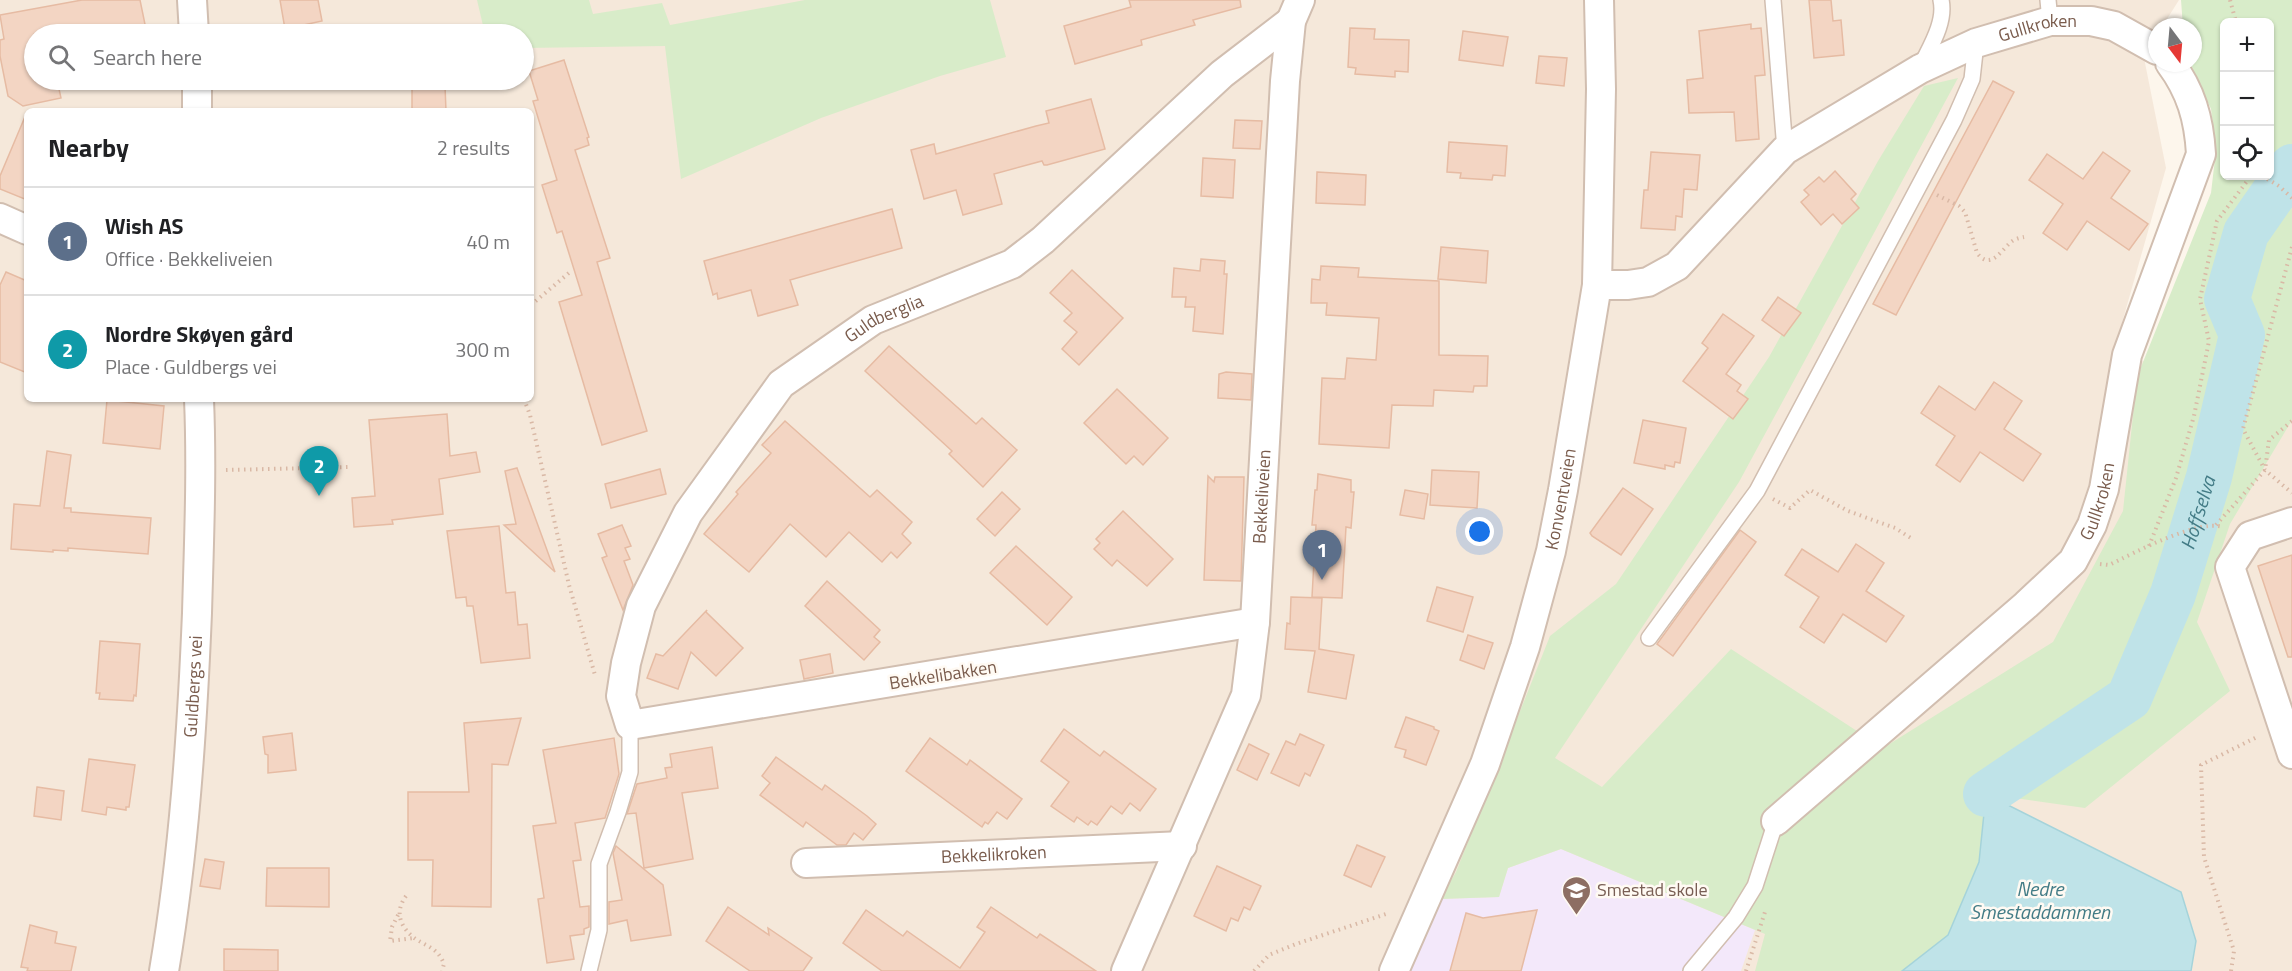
<!DOCTYPE html>
<html lang="en">
<head>
<meta charset="utf-8">
<style>
	:root { --surface:#fff; --page:#f6f6f6; --text:#202124; --muted:#757577; --line:#e0e0e0; --accent:#111827 }
	body { margin:0; font-family:"Titillium Web",sans-serif; background:var(--page); color:var(--text) }
	.controls { position:absolute; right:18px; top:18px; display:grid; overflow:hidden; border-radius:9px; box-shadow:0 2px 4px #0004 }
	.controls button { width:54px; height:54px; display:grid; place-items:center; padding:0; border:0; border-bottom:2px solid var(--line); background:var(--surface); color:var(--text); font:30px sans-serif }
	.compass { position:absolute; left:2148px; top:18px; width:54px; height:54px; border-radius:50%; background:var(--surface); box-shadow:0 2px 4px #0004; rotate:164deg }
	.you { position:absolute; left:1480px; top:532px; width:21px; height:21px; margin:-15px; border:4px solid #fff; border-radius:50%; background:#1a73e8; box-shadow:0 0 0 9px #1a73e833 }
	.badge { display:grid; place-items:center; width:39px; height:39px; border-radius:50%; background:var(--accent); color:#fff; font-size:20px; font-weight:700 }
	.pin { position:absolute; translate:-50% -50px; filter:drop-shadow(0 2px 3px #0008) }
	.pin::after { content:''; position:absolute; top:32px; width:21px; height:18px; background:inherit; clip-path:polygon(0 0,100% 0,50% 100%) }
	.list { margin:0; padding:0; list-style:none }
	h2 { display:flex; justify-content:space-between; align-items:center; height:78px; margin:0; padding:0 24px; font-size:26px }
	h2 small { font-size:20px; font-weight:400; color:var(--muted) }
	.list li { display:grid; grid-template-columns:39px 1fr auto; gap:18px; align-items:center; box-sizing:border-box; height:108px; padding:0 24px; border-top:2px solid var(--line) }
	.list b { display:block; font-size:22px; white-space:nowrap }
	.list p { margin:0; font-size:20px; white-space:nowrap; color:var(--muted) }
	.list em { font-size:20px; font-style:normal; color:var(--muted) }
	.icon { flex:none; width:33px; height:33px; fill:none; stroke:currentColor; stroke-width:2; stroke-linecap:round; stroke-linejoin:round }
	.map { position:relative; flex:none; width:2292px; height:971px; overflow:hidden }
	.search { position:absolute; background:var(--surface); box-shadow:0 2px 4px #0004; left:24px; top:24px; width:510px; height:66px; display:flex; align-items:center; gap:15px; box-sizing:border-box; padding:0 21px; border-radius:33px; color:var(--muted); font-size:22px }
	.panel { position:absolute; background:var(--surface); box-shadow:0 2px 4px #0004; left:24px; top:108px; width:510px; height:294px; border-radius:9px }
	.map>svg:first-child { display:block }
</style>
</head>
<body>
<div class="map">
<svg width="2292" height="971" viewBox="0 0 2292 971">
	<rect width="100%" height="100%" fill="#fdf6ec"/>
	<path fill="#f5e8da" fill-rule="evenodd" d="M0,0H2179L2162,27H2157V36L2144,58L2166,168L2110,365L2292,344V971H0ZM34,34H524V80H34ZM27,111H531V399H27Z"/>
	<path fill="#f3e8fa" d="M1561,849L1755,930L1741,971H1409L1440,899L1499,897L1508,868Z"/>
	<g fill="#d8ecc9" fill-rule="evenodd">
		<path d="M477,0H589L593,14L662,3L670,25L805,0H990L1006,57L940,76L821,118L681,179L665,46L524,48V34H485Z"/>
		<path d="M2181,0H2292V420L2230,524L2197,622L2230,691L2085,808L1986,794L1979,862L1948,935L1902,971H1755L1765,934L1561,849L1508,868L1499,897L1440,899L1456,872L1550,636L1616,584L1769,357L1878,161L1924,86L1958,78L1739,482L1555,758L1602,787L1731,649L1883,748L2053,642L2123,511L2137,377L2211,193L2216,150L2211,109L2190,63H2193V27H2183ZM2224,22H2270V176H2224Z"/>
	</g>
	<path fill="#bfe3e8" stroke="#a5d3da" stroke-width="1.5" d="M1986,794L2181,892L2196,941L2191,971H1902L1948,935L1979,862Z"/>
	<g fill="none" stroke-linecap="round" stroke-linejoin="round">
		<path stroke="#bfe3e8" stroke-width="46" id="s1" d="M1986,794L2129,698L2173,594L2209,477L2242,335L2227,299L2246,233L2292,167"/>
	</g>
	<g fill="#f3d5c3" stroke="#e6bba3" stroke-width="1.5">
		<path d="M82,0H140L147,34H34V80H57L61,98L23,106L8,96L0,56V40L4,39L0,15Z"/>
		<path d="M280,0H318L322,21L285,29Z"/>
		<path d="M1129,0H1240L1241,7L1193,20L1195,25L1141,40L1142,45L1075,64L1064,26L1131,7Z"/>
		<path d="M1809,0H1831L1833,21L1841,20L1844,55L1814,58Z"/>
		<path d="M1751,24V29L1761,28L1765,75L1755,76L1759,139L1736,141L1734,112L1689,113L1687,80L1703,78L1699,31Z"/>
		<path d="M1350,28L1375,29L1374,39L1409,40L1408,72L1395,71V77L1355,74L1356,68L1348,67Z"/>
		<path d="M1463,31L1508,37L1503,66L1459,60Z"/>
		<path d="M1539,56L1567,58L1564,86L1536,83Z"/>
		<path d="M564,60L589,137L587,138L589,145L575,150L610,258L597,262L647,431L602,445L559,302L582,295L562,231L557,233L542,185L557,180L533,101L538,100L529,71Z"/>
		<path d="M1993,81L2014,92L1896,315L1873,304Z"/>
		<path d="M445,86L446,111H412V87Z"/>
		<path d="M1091,99L1105,149L1047,165H1044L1042,161L994,174L1002,204L963,215L956,190L924,199L911,150L934,144L936,154L1036,126L1049,123L1046,111Z"/>
		<path d="M27,112V200L0,189V176Z"/>
		<path d="M1235,120L1262,121L1260,149L1233,148Z"/>
		<path d="M1449,142L1507,146L1505,176L1493,175L1492,180L1460,178L1461,173L1447,172Z"/>
		<path d="M1651,152L1700,155L1697,190L1684,189L1682,217L1676,216L1675,230L1641,228L1644,190H1648Z"/>
		<path d="M2103,152L2130,171L2111,198L2148,224L2129,250L2087,221L2067,250L2043,233L2063,204L2029,180L2047,154L2083,179Z"/>
		<path d="M1203,158L1235,160L1233,198L1201,196Z"/>
		<path d="M1835,171L1856,194L1851,199L1859,208L1842,224L1833,214L1821,225L1801,202L1809,195L1804,190L1819,177L1824,182Z"/>
		<path d="M1317,172L1366,175L1365,205L1316,203Z"/>
		<path d="M892,209L902,248L790,280L798,305L758,316L751,290L718,299L717,293L713,295L704,261Z"/>
		<path d="M1441,247L1488,251L1486,283L1438,279Z"/>
		<path d="M1201,259L1225,261L1224,274H1227L1223,334L1193,331L1195,307H1185L1186,297H1172L1174,268L1200,271Z"/>
		<path d="M1321,266L1359,268L1358,277L1439,281V355L1488,356L1487,386H1474L1473,392L1434,390L1433,406L1392,405L1389,448L1319,444L1322,378L1345,379L1347,358L1376,360L1379,318L1326,315L1327,303H1311L1312,279L1320,280Z"/>
		<path d="M1072,270L1123,318L1079,365L1062,349L1077,332L1064,321L1072,313L1050,293Z"/>
		<path d="M6,272L27,281V373L0,362V285Z"/>
		<path d="M1778,297L1801,313L1784,336L1762,320Z"/>
		<path d="M1723,314L1754,336L1726,374L1741,385L1737,391L1748,399L1733,419L1683,381L1708,348L1702,343Z"/>
		<path d="M889,346L976,424L982,418L1017,450L983,487L949,454L952,451L865,371Z"/>
		<path d="M1226,372L1252,374L1251,400L1218,398L1219,374Z"/>
		<path d="M1994,382L2022,401L2004,429L2041,454L2023,481L1980,452L1960,482L1936,465L1955,436L1921,413L1939,386L1975,410Z"/>
		<path d="M1117,389L1168,438L1143,465L1134,456L1126,464L1084,423Z"/>
		<path d="M107,400L164,406L160,449L103,443Z"/>
		<path d="M447,414L450,456L476,452L480,472L439,479L443,514L392,520L393,524L354,527L352,498L375,496L369,420Z"/>
		<path d="M1643,420L1686,428L1680,463L1675,462L1674,467L1665,465V469L1634,463Z"/>
		<path d="M785,421L870,497L877,490L912,522L902,534L911,543L897,558L891,552L882,562L849,532L826,557L790,524L749,572L704,534L738,494L736,492L771,453L762,445Z"/>
		<path d="M47,451L71,455L64,508H71V512L151,518L148,554L68,548V551L53,550V552L11,549L14,504L40,506Z"/>
		<path d="M517,468L555,572L504,525L516,524L505,471Z"/>
		<path d="M660,469L666,494L611,508L605,484Z"/>
		<path d="M1432,470L1479,472L1477,508L1430,505Z"/>
		<path d="M1318,474L1351,480V492H1354L1351,528L1346,527L1342,598L1312,597L1316,525H1312L1315,490H1317Z"/>
		<path d="M1208,476L1214,482L1215,477H1244L1241,581L1204,580Z"/>
		<path d="M1623,488L1653,509L1621,555L1592,536L1590,533Z"/>
		<path d="M1405,490L1428,494L1424,519L1400,515Z"/>
		<path d="M1002,492L1020,509L995,536L977,519Z"/>
		<path d="M1123,511L1173,559L1147,586L1117,560L1112,566L1094,549L1100,543L1096,539Z"/>
		<path d="M622,525L631,546L625,548L630,559L624,561L633,585L623,610L602,558L607,556L598,534Z"/>
		<path d="M499,526L506,593L515,592L518,625L527,624L530,658L481,663L473,606H467L466,597L456,598L447,531Z"/>
		<path d="M1740,530L1756,542L1673,656L1657,644Z"/>
		<path d="M1856,544L1884,563L1866,591L1904,616L1886,642L1843,614L1824,643L1800,627L1819,597L1785,575L1802,549L1838,572Z"/>
		<path d="M1016,546L1072,597L1047,625L990,573Z"/>
		<path d="M2292,555V657H2288L2258,566Z"/>
		<path d="M827,581L880,630L874,637L880,642L864,660L805,606Z"/>
		<path d="M1437,587L1473,597L1463,632L1427,621Z"/>
		<path d="M1291,597L1322,598L1319,649L1354,655L1346,699L1308,692L1315,651L1285,649L1287,623L1290,624Z"/>
		<path d="M707,610L706,612L743,648L716,676L691,652L678,689L647,678L656,654L663,656Z"/>
		<path d="M1468,635L1493,643L1484,669L1460,660Z"/>
		<path d="M100,641L140,644L136,696L134,695L133,701L99,699L100,693H96Z"/>
		<path d="M830,654L833,673L804,679L800,660Z"/>
		<path d="M1406,717L1434,727V729L1439,731L1426,765L1404,757L1406,750L1395,747Z"/>
		<path d="M521,718L508,765L492,764L491,907L432,906L433,860H408V792H469L464,723Z"/>
		<path d="M1064,729L1100,756L1104,751L1156,789L1140,811L1130,803L1122,814L1111,806L1097,825L1091,821L1088,825L1077,817L1074,822L1051,806L1069,782L1041,761Z"/>
		<path d="M292,733L296,770L268,773V755L265,754L263,737Z"/>
		<path d="M1300,734L1324,745L1310,776L1305,773L1299,786L1271,773L1286,741L1295,745Z"/>
		<path d="M614,738L619,774L605,818L575,823L581,860L573,861L580,907L589,906V927L584,929V934L570,936L574,959L547,963L538,899L544,898L533,826L556,823L543,750Z"/>
		<path d="M930,738L967,765L970,760L1022,799L1007,819L997,812L988,824L985,822L982,827L906,771Z"/>
		<path d="M1249,744L1269,754L1257,780L1237,770Z"/>
		<path d="M712,747L718,788L682,793L693,859L644,868L636,813L627,814L637,784L667,778L665,768L672,767L670,754Z"/>
		<path d="M776,757L822,790L825,785L867,816L876,824L863,840L854,833L846,845H837L806,822L803,827L760,795L770,783L762,776Z"/>
		<path d="M89,759L135,765L129,807H126V810L107,807L106,815L82,811Z"/>
		<path d="M37,787L64,791L61,820L34,816Z"/>
		<path d="M1357,845L1385,857L1371,887L1344,875Z"/>
		<path d="M616,846L663,885L671,935L631,941L627,920L609,924V902L622,900L613,853Z"/>
		<path d="M205,859L224,862L220,889L200,886Z"/>
		<path d="M1217,866L1261,886L1250,910L1244,907L1238,921L1231,918L1226,931L1194,916Z"/>
		<path d="M267,868H329V907L266,906Z"/>
		<path d="M728,907L769,935L768,928L812,958L803,971H750L706,941Z"/>
		<path d="M991,907L1037,938L1040,934L1096,971H882L843,943L866,910L903,936L907,931L960,968L985,932L977,927Z"/>
		<path d="M1537,910L1521,971H1450L1466,913L1483,918Z"/>
		<path d="M30,925L57,932L55,943L76,947L71,971H27L28,968L21,967Z"/>
		<path d="M224,949L278,950V971H224Z"/>
	</g>
	<g fill="none" stroke-linecap="round" stroke-linejoin="round">
		<defs>
			<g id="lane">
				<path d="M1773,0L1785,150"/>
				<path d="M2048,0L2050,21"/>
				<path d="M1921,66C1930,47 1946,22 1941,0"/>
				<path d="M1649,638L1757,491L1954,120L1972,79L1976,43"/>
				<path d="M589,971L599,930V864L618,812L630,772V725"/>
				<path d="M1691,971L1736,917L1755,886L1776,821"/>
			</g>
			<g id="street">
				<path d="M192,0L194,34"/>
				<path d="M197,80V111"/>
				<path d="M0,218L27,230"/>
				<path id="s2" d="M1597,285H1628L1648,282L1677,266L1785,150L1920,69L1976,43L2050,21H2091L2114,26L2157,50"/>
				<path d="M2292,522L2250,536L2230,567L2292,754"/>
				<path id="s3" d="M1255,622L630,725L621,696L626,663L641,606L688,513L781,384L873,320L1012,264L1043,240L1222,74L1291,21"/>
				<path id="s4" d="M1776,821L2026,605L2073,561L2092,525L2104,489L2127,355L2201,154C2199,119 2191,91 2170,63"/>
				<path id="s5" d="M806,863L1182,846"/>
				<path id="s6" d="M164,971C184,853 192,733 197,613C199,541 202,471 199,399"/>
				<path id="s7" d="M1126,971L1246,695L1255,622L1285,81L1291,21L1300,0"/>
				<path id="s8" d="M1394,971L1485,764L1525,647L1551,551L1563,490L1597,285L1601,89L1599,0"/>
			</g>
		</defs>
		<use href="#lane" stroke="#d1beb0" stroke-width="18"/>
		<use href="#street" stroke="#d1beb0" stroke-width="32"/>
		<g stroke="#d9b8a5" stroke-width="4" stroke-dasharray="1.5 4.5" stroke-linecap="butt">
			<path d="M2230,0L2236,22"/>
			<path d="M2262,176L2279,186L2292,198"/>
			<path d="M1937,195L1959,206L1965,212L1977,253C1990,270 2000,252 2010,243C2014,239 2019,238 2024,237"/>
			<path d="M2292,247L2243,429L2265,470L2292,493"/>
			<path d="M531,305L570,272"/>
			<path d="M524,399L530,415L569,585L595,675"/>
			<path d="M226,470L351,467"/>
			<path d="M1773,499L1790,508L1810,490L1848,511L1895,528L1914,540"/>
			<path d="M2216,525L2265,470L2269,440L2292,421"/>
			<path d="M2149,546L2176,478L2194,416L2209,341L2200,299L2217,221L2251,176"/>
			<path d="M2100,564L2109,565C2134,553 2197,519 2223,527"/>
			<path d="M406,896C395,911 399,925 413,937C424,946 437,946 444,964L442,971"/>
			<path d="M398,915L392,927L390,941L414,938"/>
			<path d="M1254,971L1269,955L1296,944L1389,913"/>
			<path d="M1746,971L1765,912"/>
			<path d="M2231,971L2234,951L2204,857L2201,765L2259,736"/>
		</g>
		<use href="#lane" stroke="#fff" stroke-width="15"/>
		<use href="#street" stroke="#fff" stroke-width="28"/>
	</g>
	<defs>
		<symbol id="school-pin" viewBox="-11 -11 22 30"><path d="M0 17L-7.5 6A9.5 9.5 0 1 1 7.5 6Z" fill="#8d6e63" stroke="#fffaf3"/><path d="M0-5L7-2L0 1L-7-2ZM-4 1L0 2.5L4 1V4Q0 6-4 4Z" fill="#fff"/></symbol>
	</defs>
	<g fill-rule="evenodd">
		<use href="#school-pin" x="1560" y="874" width="33" height="45"/>
	</g>
	<g text-anchor="middle" stroke-width="5" stroke-linejoin="round" paint-order="stroke">
		<g font-size="18" fill="#7a5c4d" stroke="#fffaf3">
			<text dy="6" stroke="none"><textPath href="#s2" startOffset="526">Gullkroken</textPath></text>
			<text dy="6" stroke="none"><textPath href="#s3" startOffset="1142">Guldberglia</textPath></text>
			<text dy="6" stroke="none"><textPath href="#s7" startOffset="500">Bekkeliveien</textPath></text>
			<text dy="6" stroke="none"><textPath href="#s8" startOffset="502">Konventveien</textPath></text>
			<text dy="6" stroke="none"><textPath href="#s4" startOffset="460">Gullkroken</textPath></text>
			<text transform="translate(943 675) rotate(-9)" y="6">Bekkelibakken</text>
			<text dy="6" stroke="none"><textPath href="#s6" startOffset="286">Guldbergs vei</textPath></text>
			<text dy="6" stroke="none"><textPath href="#s5" startOffset="188">Bekkelikroken</textPath></text>
		</g>
		<g font-size="18" fill="#785e54" stroke="#fffaf3" text-anchor="start">
			<text x="1597" y="896">Smestad skole</text>
		</g>
		<g font-size="20" font-style="italic" fill="#437c86" stroke="#fffaf3">
			<text dy="7" stroke="none"><textPath href="#s1" startOffset="370">Hoffselva</textPath></text>
			<text x="2040" y="896">Nedre<tspan x="2040" dy="23">Smestaddammen</tspan></text>
		</g>
	</g>
</svg>
<div class="controls">
<button>+</button>
<button>−</button>
<button><svg class="icon" aria-label="locate" viewBox="0 0 24 24"><circle cx="12" cy="12" r="6"/><path d="M12 2v4M12 18v4M2 12h4M18 12h4"/></svg></button>
</div>
<svg class="compass" viewBox="-18 -18 36 36"><path d="M0-13l5 13h-10z" fill="#e53935"/><path d="M0 13l5-13h-10z" fill="#757577"/></svg>
<div class="you"></div>
<div class="pin badge" style="left:1322px;top:580px;background:#5c6f8a">1</div>
<div class="pin badge" style="left:319px;top:496px;background:#0f9aa8">2</div>
<div class="search"><svg class="icon" aria-label="search" viewBox="0 0 24 24"><circle cx="10" cy="10" r="6"/><path d="M15 15l6 6"/></svg>Search here</div>
<section class="panel">
<h2>Nearby<small>2 results</small></h2>
<ul class="list">
<li><span class="badge" style="background:#5c6f8a">1</span><div><b>Wish AS</b><p>Office · Bekkeliveien</p></div><em>40 m</em></li>
<li><span class="badge" style="background:#0f9aa8">2</span><div><b>Nordre Skøyen gård</b><p>Place · Guldbergs vei</p></div><em>300 m</em></li>
</ul>
</section>
</div>
</body>
</html>
